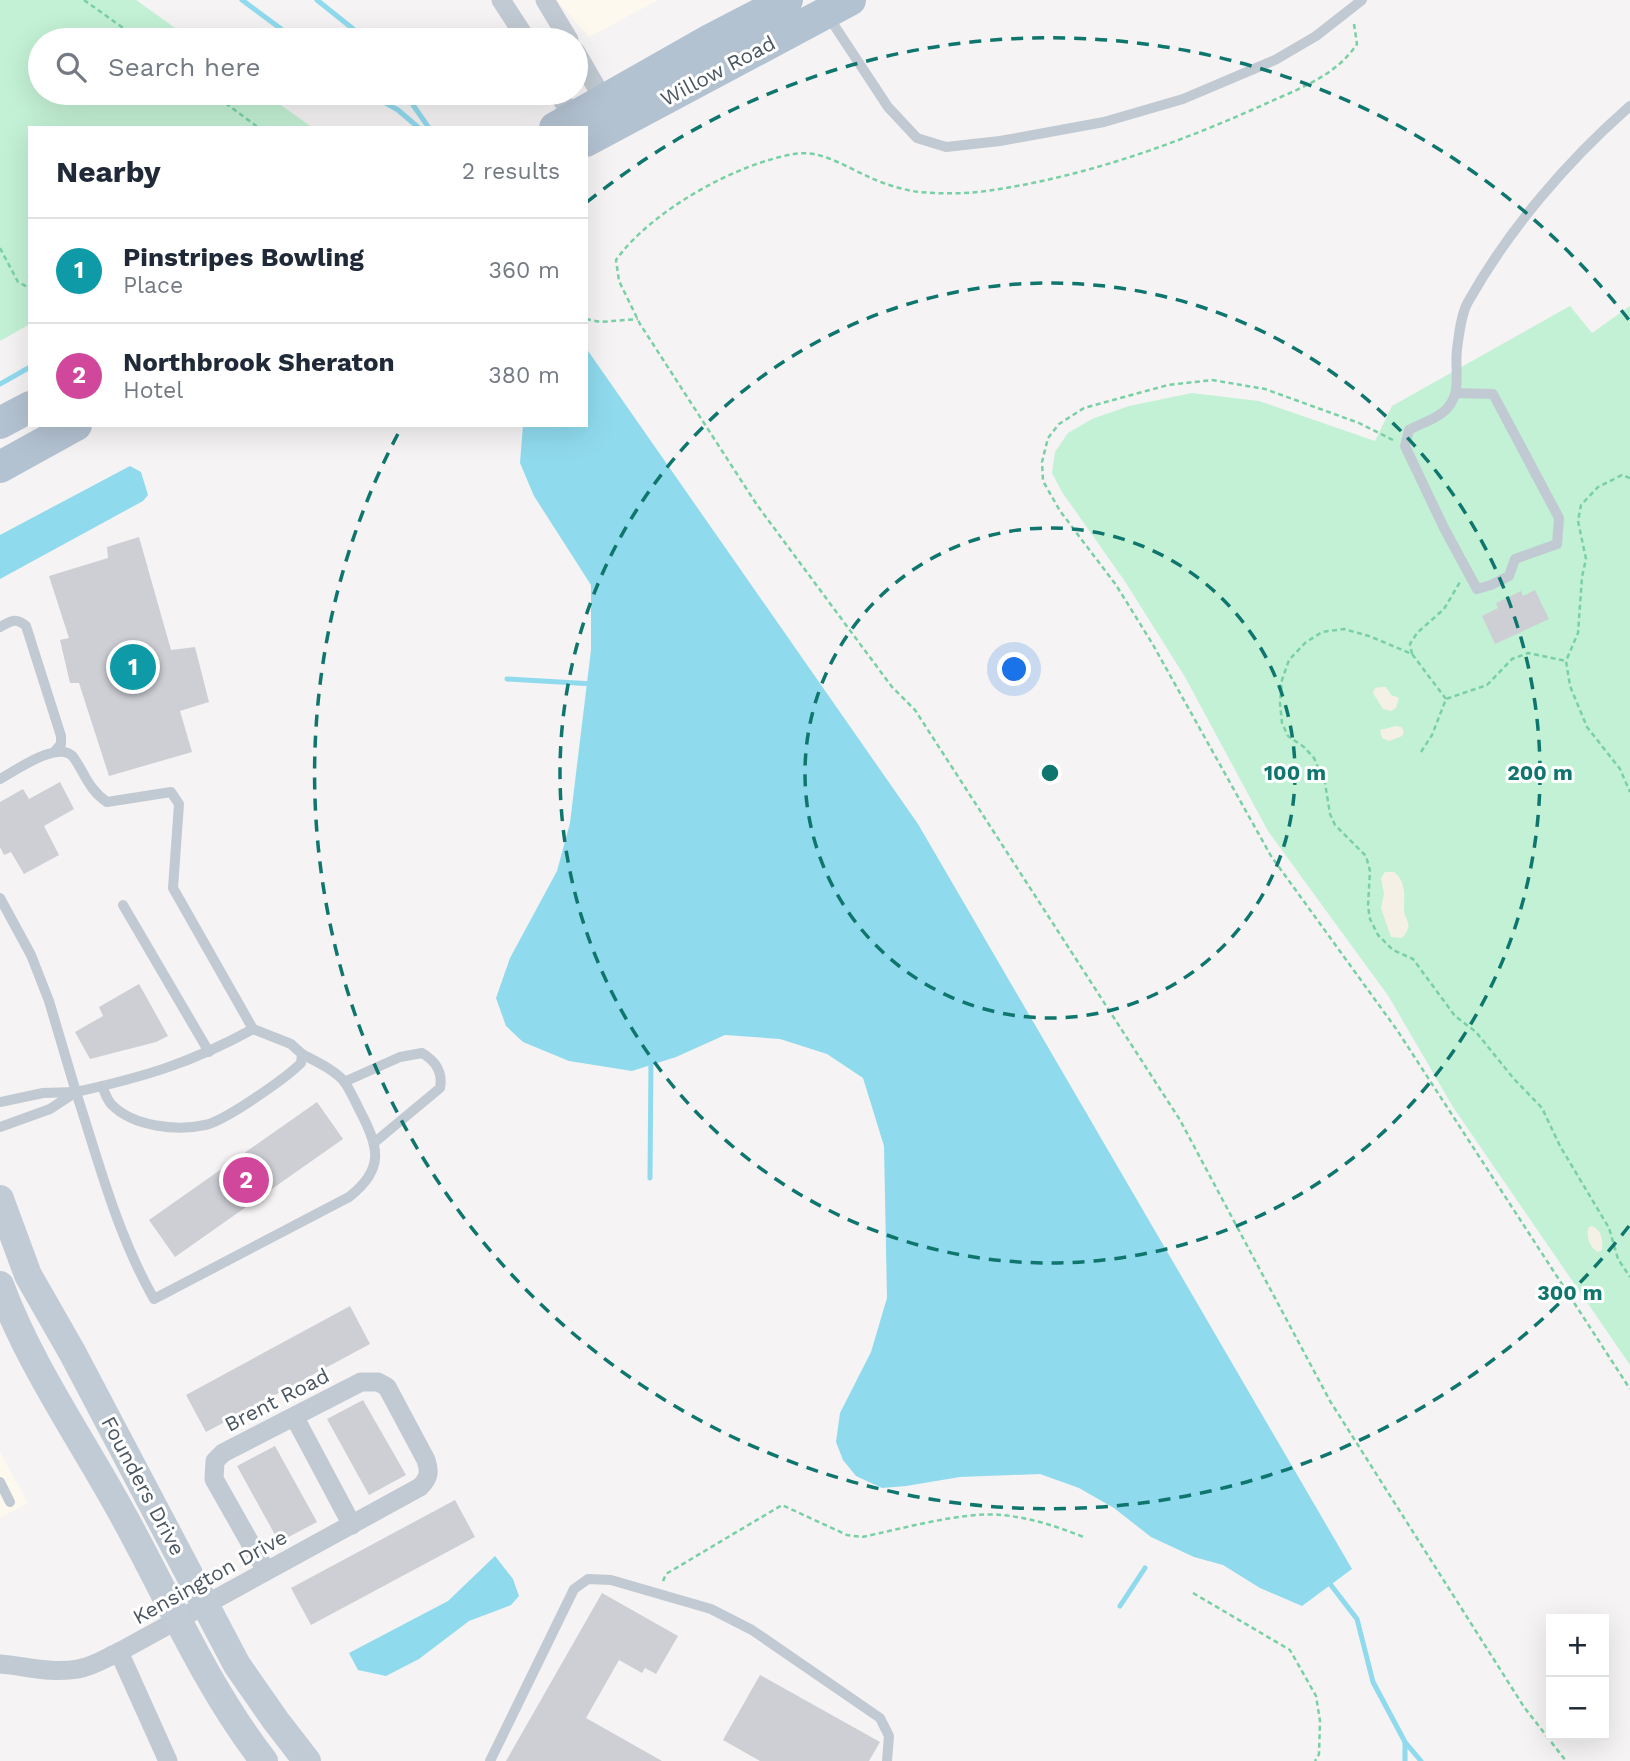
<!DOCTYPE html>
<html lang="en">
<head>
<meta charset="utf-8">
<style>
	:root { --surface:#fff; --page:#f6f6f7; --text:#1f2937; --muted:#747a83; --line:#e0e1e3; --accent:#0b8043 }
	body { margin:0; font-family:"Work Sans",sans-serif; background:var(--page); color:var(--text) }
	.controls { position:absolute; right:21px; bottom:21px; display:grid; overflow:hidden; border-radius:0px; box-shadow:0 7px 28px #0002 }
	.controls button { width:63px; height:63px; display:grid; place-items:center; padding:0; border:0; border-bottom:2px solid var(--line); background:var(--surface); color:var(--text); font:35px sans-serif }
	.you { position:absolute; left:1015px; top:670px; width:24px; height:24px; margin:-18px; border:5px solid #fff; border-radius:50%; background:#1a73e8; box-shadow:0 0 0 10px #1a73e833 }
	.badge { display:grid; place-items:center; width:46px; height:46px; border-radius:50%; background:var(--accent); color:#fff; font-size:23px; font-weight:700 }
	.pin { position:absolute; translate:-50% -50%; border:4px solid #fff; box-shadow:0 2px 7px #0006 }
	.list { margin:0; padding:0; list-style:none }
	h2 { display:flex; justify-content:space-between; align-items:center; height:91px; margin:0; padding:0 28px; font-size:30px }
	h2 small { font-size:23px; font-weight:400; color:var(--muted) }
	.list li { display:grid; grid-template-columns:46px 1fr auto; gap:21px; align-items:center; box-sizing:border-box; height:105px; padding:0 28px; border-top:2px solid var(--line) }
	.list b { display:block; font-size:26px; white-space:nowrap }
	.list p { margin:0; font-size:23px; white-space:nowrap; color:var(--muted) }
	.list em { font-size:23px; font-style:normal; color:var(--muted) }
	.icon { flex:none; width:38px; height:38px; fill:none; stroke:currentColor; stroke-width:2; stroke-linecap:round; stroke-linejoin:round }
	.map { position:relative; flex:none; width:1630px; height:1761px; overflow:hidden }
	.search { position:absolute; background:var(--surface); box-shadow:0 7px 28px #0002; left:28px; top:28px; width:560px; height:77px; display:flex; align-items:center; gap:18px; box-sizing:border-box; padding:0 24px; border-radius:38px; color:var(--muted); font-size:26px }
	.panel { position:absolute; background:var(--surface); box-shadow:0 7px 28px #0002; left:28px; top:126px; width:560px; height:301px; border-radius:0px }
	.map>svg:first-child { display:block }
</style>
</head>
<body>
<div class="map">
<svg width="1630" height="1761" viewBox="0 0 1630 1761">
	<rect width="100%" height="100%" fill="#f5f3f3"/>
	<g fill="#fdf9ef">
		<path d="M556,0H658L589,37Z"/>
		<path d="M0,1452L28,1503L0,1518Z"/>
	</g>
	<g fill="#c3f1d5">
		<path d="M0,0H136L192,40H40V93H264L313,128H30V324L0,341Z"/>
		<path d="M1570,306L1592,333L1630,306V1365L1453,1107L1389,997L1268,831L1185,677L1126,583L1062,492L1052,473L1055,452L1068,433L1092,419L1129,406L1192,393L1259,401L1375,441L1392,406Z"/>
	</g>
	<g fill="#f5f0e5">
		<path d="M1381,687H1386L1391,695L1399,698L1396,708L1391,711L1383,709L1373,693L1375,688Z"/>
		<path d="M1396,726L1401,727L1404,731L1402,736L1389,741L1382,738L1380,730Z"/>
		<path d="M1385,872H1394C1405,880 1405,895 1404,907C1403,922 1416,922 1402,938L1391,937L1381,908L1384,894L1381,878Z"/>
		<path d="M1592,1226C1602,1231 1603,1239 1602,1250L1598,1252C1589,1247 1587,1238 1588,1228Z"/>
	</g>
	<g fill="#90daee">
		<path d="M586,348L918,824L1352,1569L1302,1606L1260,1588L1223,1565L1194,1557L1151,1537L1114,1508L1079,1488L1040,1474L960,1477L906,1486L882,1488L856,1476L843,1460L836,1442L840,1413L871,1352L887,1298L884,1146L863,1078L827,1054L780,1039L725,1035L676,1057L632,1071L569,1061L523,1042L506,1026L496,998L510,958L557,871L570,823L591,650V585L534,496L520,463L523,425H586Z"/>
		<path d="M130,466L141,472L148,495L143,501L0,579V535Z"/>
		<path d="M495,1556L513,1579L519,1596L511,1605L469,1621L419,1659L386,1676L358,1670L349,1653L448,1601Z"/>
	</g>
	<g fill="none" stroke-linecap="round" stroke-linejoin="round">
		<g stroke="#90daee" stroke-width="5">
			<path d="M242,0L296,40"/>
			<path d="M317,0L367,40"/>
			<path d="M368,93L398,110L419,128"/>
			<path d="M414,93L413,105L429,128"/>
			<path d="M0,384L30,367"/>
			<path d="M507,679L594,684"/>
			<path d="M650,1178L651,1059"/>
			<path d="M1327,1580L1357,1619L1373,1682L1405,1742L1421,1761"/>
			<path d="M1120,1606L1145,1568"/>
			<path d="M1405,1743V1761"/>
		</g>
	</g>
	<g fill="#cdcfd5">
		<path d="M139,537L171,650L195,647L209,702L180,711L192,752L109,776L79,683H70L60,640L69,638L49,576L108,558L107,547Z"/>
		<path d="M1535,590L1549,619L1495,644L1482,616L1498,608L1496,603L1521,591L1523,596Z"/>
		<path d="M60,782L74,809L44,826L59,855L24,874L11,852L4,855L0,847V802L23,789L29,799Z"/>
		<path d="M139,984L168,1036L156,1042L90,1059L75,1032L103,1016L99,1007Z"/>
		<path d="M317,1102L343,1139L175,1257L149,1220Z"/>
		<path d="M350,1306L370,1344L206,1432L186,1395Z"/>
		<path d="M363,1400L406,1475L369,1495L327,1419Z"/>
		<path d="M275,1446L317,1522L279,1542L237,1466Z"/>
		<path d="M455,1500L475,1537L311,1625L291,1588Z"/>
		<path d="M602,1593L678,1636L656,1674L645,1668L642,1673L619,1660L586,1718L662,1761H506Z"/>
		<path d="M760,1675L880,1742L869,1761H760L723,1740Z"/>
	</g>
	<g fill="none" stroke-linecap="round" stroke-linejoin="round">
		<g stroke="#7ad0a6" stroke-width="2.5" stroke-dasharray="5 3.5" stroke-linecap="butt">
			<path d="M84,0L140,40"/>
			<path d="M1354,24L1357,44C1336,76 1298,89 1265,104C1179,143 1087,176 993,190C970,194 943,194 919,192C903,190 884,184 869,177C846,167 820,149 794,154C735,164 651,211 616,260L619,281L640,324L757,505L892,687L915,710L1180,1120L1330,1401L1524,1707L1566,1761"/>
			<path d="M212,93L259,128"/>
			<path d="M0,248L18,282L30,288"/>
			<path d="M586,319L600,322L638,319"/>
			<path d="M1393,440L1359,423L1265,389L1212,380L1168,385L1084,408L1059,424L1048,438L1042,462L1043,481L1060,511L1116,585L1152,643L1271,856L1397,1030L1630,1389"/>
			<path d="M1630,478L1622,475L1598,487L1581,505L1578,521L1586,559L1582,577L1578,633L1566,661L1570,686L1587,727L1620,769L1630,792"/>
			<path d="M1412,654L1410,644L1417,633L1444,609L1460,582"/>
			<path d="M1446,699L1412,654L1369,636L1344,629L1322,632L1305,643L1289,660L1282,680L1280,703L1282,723L1288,736L1304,747L1314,758L1325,783L1330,814L1335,825L1366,856L1370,871L1368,906L1370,919L1378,935L1393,950L1413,959L1455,1016L1476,1032L1514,1079L1542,1108L1560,1146L1609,1228L1618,1259L1630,1277"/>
			<path d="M1421,752L1432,735L1446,699L1487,685L1512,659L1528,653L1566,661"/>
			<path d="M663,1581L666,1574L782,1505L847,1535L862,1537C901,1529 964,1511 1002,1515C1032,1518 1059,1527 1086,1538"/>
			<path d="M1193,1593L1290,1650L1316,1696L1320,1721L1319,1754L1315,1761"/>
		</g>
		<g stroke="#c1cad2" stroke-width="10">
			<path d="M828,16L888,107L917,138L946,147L1000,141L1104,122L1183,99L1275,60L1316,36L1362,0"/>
			<path d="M1456,393L1493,394L1559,518L1557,544L1515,559L1509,576L1491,585L1477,589L1444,528L1405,446L1409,430C1420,424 1433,420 1442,413C1464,397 1454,370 1457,349C1459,335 1461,314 1468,302C1509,229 1567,161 1630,106"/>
			<path d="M0,627C11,621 16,617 26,626L61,736V744L55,751"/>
			<path d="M0,779C15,771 61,738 74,758C85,774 89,790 107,802L171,792L179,804L173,888L253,1029C191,1063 144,1077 76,1092L49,1001L31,955L0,898"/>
			<path d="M123,905L209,1052"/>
			<path d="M344,1082L400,1057L422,1053C436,1061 443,1073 440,1088L375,1142"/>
			<path d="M102,1086C105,1093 107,1100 112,1105C134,1127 177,1131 205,1125C225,1121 286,1078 301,1063L302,1054L291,1044L253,1029"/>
			<path d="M76,1092C99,1163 117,1234 154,1299L349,1197C385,1169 379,1147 360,1111C355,1101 350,1090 344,1081C333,1069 317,1062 302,1054"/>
			<path d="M0,1102L43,1093L76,1092"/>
			<path d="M0,1127L50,1109L76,1092"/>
			<path d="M0,1482L10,1502"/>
			<path d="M490,1761L574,1589L588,1579L611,1580L711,1609L752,1630L880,1718L889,1736L887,1761"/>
		</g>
		<g stroke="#c1cad2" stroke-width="19">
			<path d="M501,0L527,40"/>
			<path d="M545,0L569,40"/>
			<path d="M576,52L609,109"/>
			<path d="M558,93L577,125"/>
			<path d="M295,1418L352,1525"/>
			<path d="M119,1652L168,1761"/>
			<path d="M0,1664C25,1666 52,1674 78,1669C92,1667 106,1658 119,1652L420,1487C429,1478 430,1472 426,1460L387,1387L378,1382H361L223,1453L215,1461L214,1479L266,1571"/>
		</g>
		<g stroke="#c1cbd6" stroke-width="28">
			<path d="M0,1199L28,1275L72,1352L237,1665L276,1721L307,1761"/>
			<path d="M0,1285C29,1363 78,1434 118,1506C166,1591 204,1684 264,1761"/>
		</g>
		<g stroke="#b3c2d1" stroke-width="32">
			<path d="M555,128L710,40L787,0"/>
			<path d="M586,141L850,0"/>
			<path d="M0,423L30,407"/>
			<path d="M0,467L76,425"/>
		</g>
	</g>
	<g fill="none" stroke="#0f766e" stroke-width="3.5" stroke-dasharray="12 9">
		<circle cx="1050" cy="773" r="245"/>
		<circle cx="1050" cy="773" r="490"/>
		<path d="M1629 1226A735 735 0 0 1 401 428M587 202A735 735 0 0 1 1629 320"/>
	</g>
	<g text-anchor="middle" stroke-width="6" stroke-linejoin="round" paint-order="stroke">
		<g font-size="21" fill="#4a5661" stroke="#fff">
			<text transform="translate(718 71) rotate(-28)" y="7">Willow Road</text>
			<text transform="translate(277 1400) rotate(-27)" y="7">Brent Road</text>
			<text transform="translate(143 1486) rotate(62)" y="7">Founders Drive</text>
			<text transform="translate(210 1577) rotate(-29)" y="7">Kensington Drive</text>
		</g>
	</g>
	<circle cx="1050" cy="773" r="10" fill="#0f766e" stroke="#fff" stroke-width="3.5"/>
	<g font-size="21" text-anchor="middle" font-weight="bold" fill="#0f766e" stroke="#fff" stroke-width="6" stroke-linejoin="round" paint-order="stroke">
		<text x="1295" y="780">100 m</text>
		<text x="1540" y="780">200 m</text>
		<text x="1570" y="1300">300 m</text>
	</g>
</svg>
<div class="controls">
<button>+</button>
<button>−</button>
</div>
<div class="you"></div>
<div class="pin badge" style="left:133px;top:667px;background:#0f9aa8">1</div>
<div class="pin badge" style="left:246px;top:1180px;background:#d1479c">2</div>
<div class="search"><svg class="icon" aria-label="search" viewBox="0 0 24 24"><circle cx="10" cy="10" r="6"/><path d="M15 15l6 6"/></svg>Search here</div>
<section class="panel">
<h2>Nearby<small>2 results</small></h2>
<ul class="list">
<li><span class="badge" style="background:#0f9aa8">1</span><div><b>Pinstripes Bowling</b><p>Place</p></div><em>360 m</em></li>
<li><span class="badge" style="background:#d1479c">2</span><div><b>Northbrook Sheraton</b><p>Hotel</p></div><em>380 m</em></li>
</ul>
</section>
</div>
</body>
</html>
